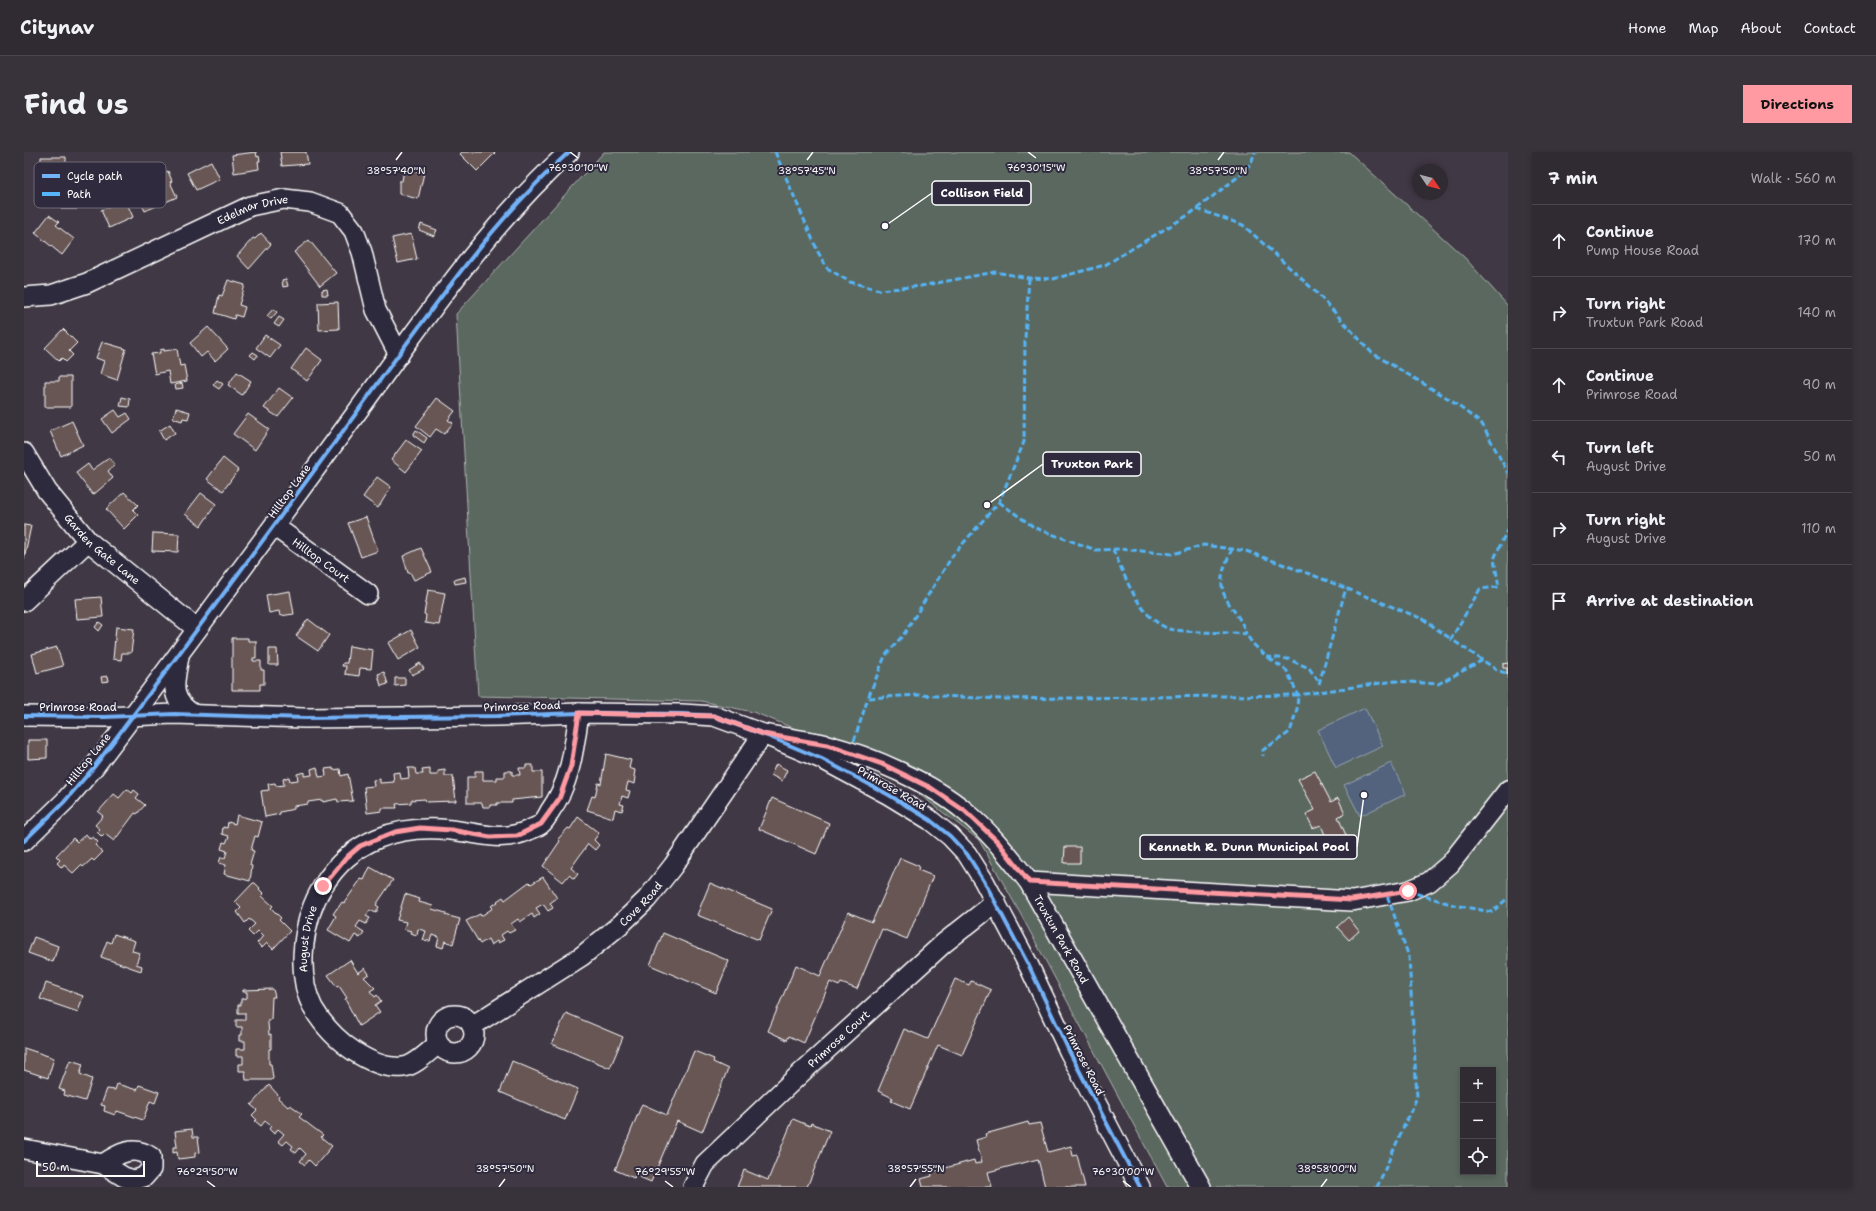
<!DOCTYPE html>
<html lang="en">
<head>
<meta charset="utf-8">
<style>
	:root { --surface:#302a33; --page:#38323b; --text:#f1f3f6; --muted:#a8a7ac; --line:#4b464e; --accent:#ff9aa2 }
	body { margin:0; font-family:"Shantell Sans",sans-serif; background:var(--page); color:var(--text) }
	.controls { position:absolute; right:12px; bottom:12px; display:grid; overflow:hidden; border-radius:0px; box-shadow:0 2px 6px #0003 }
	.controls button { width:36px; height:36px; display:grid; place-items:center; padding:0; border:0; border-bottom:1px solid var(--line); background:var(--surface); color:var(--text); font:20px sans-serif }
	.compass { position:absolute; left:1388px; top:12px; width:36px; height:36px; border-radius:50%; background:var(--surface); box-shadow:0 2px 6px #0003; rotate:125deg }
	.scale { position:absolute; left:12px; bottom:10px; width:109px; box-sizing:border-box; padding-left:4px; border:2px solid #fff; border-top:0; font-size:11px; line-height:14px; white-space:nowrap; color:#fff; -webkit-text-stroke:3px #2f2a3d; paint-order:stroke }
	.stop { position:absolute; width:12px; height:12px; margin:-9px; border:3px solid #ff9aa2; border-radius:50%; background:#fff }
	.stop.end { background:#ff9aa2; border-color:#fff; box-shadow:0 1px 4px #0008 }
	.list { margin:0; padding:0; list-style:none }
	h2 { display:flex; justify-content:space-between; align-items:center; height:52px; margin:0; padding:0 16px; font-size:17px }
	h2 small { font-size:13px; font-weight:400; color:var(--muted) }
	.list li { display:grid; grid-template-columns:26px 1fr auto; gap:12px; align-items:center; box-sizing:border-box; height:72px; padding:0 16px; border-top:1px solid var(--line) }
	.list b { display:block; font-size:15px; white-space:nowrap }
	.list p { margin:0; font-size:13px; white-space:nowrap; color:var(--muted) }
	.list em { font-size:13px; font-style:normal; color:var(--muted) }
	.icon { flex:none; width:22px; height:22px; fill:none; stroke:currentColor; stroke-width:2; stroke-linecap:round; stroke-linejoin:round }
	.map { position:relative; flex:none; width:1484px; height:1035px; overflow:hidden; border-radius:0px }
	header { display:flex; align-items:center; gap:24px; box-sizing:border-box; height:56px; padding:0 20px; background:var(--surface); border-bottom:1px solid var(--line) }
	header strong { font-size:19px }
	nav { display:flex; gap:22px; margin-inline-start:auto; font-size:14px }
	.intro { display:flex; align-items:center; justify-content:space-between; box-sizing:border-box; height:96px; padding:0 24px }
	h1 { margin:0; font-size:28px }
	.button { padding:10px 18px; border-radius:0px; background:var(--accent); color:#111; font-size:14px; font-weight:700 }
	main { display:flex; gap:24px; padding:0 24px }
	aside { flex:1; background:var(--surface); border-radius:0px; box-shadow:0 2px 6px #0003 }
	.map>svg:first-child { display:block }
</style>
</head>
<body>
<header>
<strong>Citynav</strong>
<nav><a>Home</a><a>Map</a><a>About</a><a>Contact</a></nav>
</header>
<div class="intro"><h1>Find us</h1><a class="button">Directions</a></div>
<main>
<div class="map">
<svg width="1484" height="1035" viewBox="0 0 1484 1035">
	<rect width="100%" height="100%" fill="#403844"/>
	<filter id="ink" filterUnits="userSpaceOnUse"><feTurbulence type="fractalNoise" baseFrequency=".025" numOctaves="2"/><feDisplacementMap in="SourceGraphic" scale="8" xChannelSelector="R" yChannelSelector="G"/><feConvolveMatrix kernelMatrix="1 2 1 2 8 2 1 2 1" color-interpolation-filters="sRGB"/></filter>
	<g filter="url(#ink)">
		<path fill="#5a685f" stroke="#acb4af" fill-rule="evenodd" d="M580,0H1325L1441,106L1484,154V1035H1143L996,761L955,688L878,629L787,583L729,560L677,549L454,544L432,162ZM1439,918H1469V1020H1439Z"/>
		<g fill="#53647e" stroke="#98a2b2">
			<path d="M1341,556L1359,594L1312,616L1294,578Z"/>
			<path d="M1367,611L1382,642L1336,664L1320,633Z"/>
		</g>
		<g fill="#685755" stroke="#fff">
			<path d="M232,0L233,5L235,4L236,9H234L235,17L210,21L208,3Z"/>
			<path d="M256,0H282L284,12L258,14Z"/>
			<path d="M438,0H470L471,1L453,19L436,2Z"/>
			<path d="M17,5H42V16L37,17V32H17Z"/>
			<path d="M187,9L196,27L172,38L163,21Z"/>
			<path d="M380,17L400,21L394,47L375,42V29H378Z"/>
			<path d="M144,19L148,29L146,30L153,45L121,59L114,44L123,40L118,30Z"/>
			<path d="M101,47L109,65L85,76L77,58Z"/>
			<path d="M53,48V57H37V49Z"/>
			<path d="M25,63L35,70L32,73L50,87L38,103L11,81Z"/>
			<path d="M397,72L413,78L410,84L395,78Z"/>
			<path d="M237,81L247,92L225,117L213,104L229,86L231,87Z"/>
			<path d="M387,82L393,107L374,111L368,86Z"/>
			<path d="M285,88L312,121L296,134L270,100Z"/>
			<path d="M262,127L264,134L259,135L258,128Z"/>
			<path d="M204,128L221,133L215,153L221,155L218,165L211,163L210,167L191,161L195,143L198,144Z"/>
			<path d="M303,137L304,143H298V138Z"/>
			<path d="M314,150L315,177L295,178L294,151Z"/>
			<path d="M249,157L253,160L247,167L243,164Z"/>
			<path d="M255,165L260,168L255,175L250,172Z"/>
			<path d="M184,175L204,197L191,209L183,200L177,205L166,191Z"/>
			<path d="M39,177L53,191L45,199L49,203L42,210L38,206L35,209L21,196Z"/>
			<path d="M241,183L256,193L246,206L232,196Z"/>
			<path d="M78,190L102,197L93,228L76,222L80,209L72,206Z"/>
			<path d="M282,196L298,208L283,229L267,217Z"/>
			<path d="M140,197V199L153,197L156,214L160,213L163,229L146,232L144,219L131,222L127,202L136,201V198Z"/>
			<path d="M229,200L234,203L231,207L226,203Z"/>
			<path d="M213,220L227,229L218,243L204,233Z"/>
			<path d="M35,225H47V255H21V229H35Z"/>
			<path d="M193,228L199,232L195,237L189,233Z"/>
			<path d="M158,231L159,236L152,237L151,233Z"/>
			<path d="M255,236L269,246L254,265L240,256Z"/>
			<path d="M98,245L106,247L105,255L96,254Z"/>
			<path d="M413,246L431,259L424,268L429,271L420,282L412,277L406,285L392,274Z"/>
			<path d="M152,256L166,260L164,267L159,266L158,269L149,266Z"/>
			<path d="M91,258L96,265L103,261L107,267L88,281L78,267Z"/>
			<path d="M224,262L245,277L231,298L209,282Z"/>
			<path d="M48,269L59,293L37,304L26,279Z"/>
			<path d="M146,272L151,281L140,288L135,279Z"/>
			<path d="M392,278L403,286L400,291L389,283Z"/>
			<path d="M382,288L398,299L382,320L367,308Z"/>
			<path d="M85,306L91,313L84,319L89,326L69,343L52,321L64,312L68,318Z"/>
			<path d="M199,306L214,318L199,339L183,327Z"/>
			<path d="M353,325L367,335L354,356L339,345Z"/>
			<path d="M100,340L114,353L109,358L114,363L100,377L82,357Z"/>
			<path d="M177,341L192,352L177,374L161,362Z"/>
			<path d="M342,365L354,399L337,405L324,371Z"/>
			<path d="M0,373L7,374L0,407Z"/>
			<path d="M129,381L155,382L154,400L128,399Z"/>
			<path d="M397,396L408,420L390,428L386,420L384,421L379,404Z"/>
			<path d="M441,425L442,430L431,432L430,428Z"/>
			<path d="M404,438L421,441L415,473L401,471L402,463L400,462Z"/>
			<path d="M266,439L270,462L256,464L255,459L245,461L242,443Z"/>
			<path d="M77,445L79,465L53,467L51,447Z"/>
			<path d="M284,467L305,483L294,499L272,484Z"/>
			<path d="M75,470L79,473L75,479L71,475Z"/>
			<path d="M92,475L110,477L107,501H98L97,508L89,507Z"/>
			<path d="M387,478L396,495L374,508L364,491Z"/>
			<path d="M208,486H224V489H232V506H229V509H237V518H240V532H236V538H208Z"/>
			<path d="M325,494L349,498L347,517L336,516L335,524L321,522L322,514H318L319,511H323Z"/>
			<path d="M33,495L39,514L13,521L8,502Z"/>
			<path d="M245,497H253L254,513H245Z"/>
			<path d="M396,511L400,517L388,523L385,518Z"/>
			<path d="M1484,511V522L1483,523V516H1479V512Z"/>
			<path d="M360,520L364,532L357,534L354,522Z"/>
			<path d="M84,524L85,529L78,530L77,525Z"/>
			<path d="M371,526H381V533L371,534Z"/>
			<path d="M4,588H23V606L4,607Z"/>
			<path d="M582,602L607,608L605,616L611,618L610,625H612L611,632L604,630L602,638L606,639L604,646L598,644L596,652L600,653L598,659L591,657L589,666L563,658L568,644L571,645L574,631L577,632Z"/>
			<path d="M752,612L763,618L758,629L747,623Z"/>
			<path d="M502,613H509V620H518V645L488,648V651H473V653H466V655H459L458,651H443V625H451V619H459V628H473V625H481V619H488V623H496L495,616H502Z"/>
			<path d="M293,615L295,625L302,624L301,617L309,616V618L316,617L317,624L324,622L329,649L314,650L313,647L299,650L298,648L284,650V652L270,654V657L256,660V662L241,665L237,639L245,638L244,632L251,631L252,634L260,633L259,627L265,625L266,629L274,628L273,622L280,620V624L288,623L287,617Z"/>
			<path d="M384,616H391L392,622H399L398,618L406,617V623H414V619L421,618V624H429L432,649L402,650L401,647L387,648V651L372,652L373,656H358V659L343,661L340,635L350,634L349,628L356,627V631L370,630L369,621L376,620L377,627L385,626Z"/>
			<path d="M1291,619L1307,650L1314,646L1321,661L1314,665L1328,697L1310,705L1297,673L1289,676L1282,662L1291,658L1274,627Z"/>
			<path d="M103,637L108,641L110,638L115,642L112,646L121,653L113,662L111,661L90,689L81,682L78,685L73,680L76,677L71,673L79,664L74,660L90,642L95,646Z"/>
			<path d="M748,646L805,671L792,702L735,677Z"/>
			<path d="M213,663L238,670L234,685L231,684L227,698L230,699L226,713L228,714L226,729L200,722L202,713L195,711L197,705L201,706L203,699L197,697L199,690L202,691L205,684L198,682L199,675L203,676L204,670L211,672Z"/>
			<path d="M554,665L575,681L570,688L575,693L571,698L564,692L547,716L554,722L550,727L545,723L539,730L519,714L536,689L534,687L544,676L546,677Z"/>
			<path d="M62,682L66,687L69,685L74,690L71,693L79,700L70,709L68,707L59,715L57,713L49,721L40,713L38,716L33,711L36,708L32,704L49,686L53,690Z"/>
			<path d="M1041,695H1056V711H1040Z"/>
			<path d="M876,706L895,714L894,718L909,724L883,787L858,777L833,837L817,831L815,834L806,830L780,891L765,884L763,888L744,879L772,813L796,824L824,760L848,770Z"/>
			<path d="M346,715L369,728L352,753L355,755L352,761L346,758L342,764L346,766L342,772L336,769L332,775L340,780L336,786L331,783L326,791L304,778L312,764L309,762L313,756H314L318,750L320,751L337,727L340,728Z"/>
			<path d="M519,725L533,746L526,751L529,756L524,759L519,752L512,756L516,762L510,766L508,762L496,770L494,767L487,772L491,778L485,781L483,779L477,783L480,788L474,791L473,789L467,793L464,787L456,792L442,769L456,762L457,764L469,756L467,754L474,750L473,749L479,745L481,748L505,730L507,732Z"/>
			<path d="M229,731H231L236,736L235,737L240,742L238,744L249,754L247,756L257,766L255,768L266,779L249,797L243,791L238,796L233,791L239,784L234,779L229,784L224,779L231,772L225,767L221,771L213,760L217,756L211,750Z"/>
			<path d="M686,731L748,757L735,788L673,763Z"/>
			<path d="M381,742L396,747L395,750L409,754L408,757L422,761L421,763L436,767L429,792L421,789L419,796L413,794L415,785L408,783L406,789L399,788L402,779L394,777L393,783L386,781L387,779L380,777L382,770L373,768Z"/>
			<path d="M1324,765L1335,779L1325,788L1313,775Z"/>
			<path d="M639,781L705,809L692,841L626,813Z"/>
			<path d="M90,782L111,789L108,799L116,801L112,812L118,814L117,819L77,805L83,789L87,791Z"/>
			<path d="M10,785L34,794L29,810L4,801Z"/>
			<path d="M326,808L334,821L341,816L345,822L340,825L351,836L346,839L351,845L353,843L357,849L351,853L356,860L335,874L321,847L323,846L315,834L313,835L304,823Z"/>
			<path d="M931,827L945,833L947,829L967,838L938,903L914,893L886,957L867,949L869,946L854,939L880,877L904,887Z"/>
			<path d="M22,831L59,844L54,860L16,847Z"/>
			<path d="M249,837L251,845H248L247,868H244V871L245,883L247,882V897H245V912H247L249,926L248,928H222L221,919H215V912H219V904H212V897H221V889H215V883H218V875H212V868H221V861H214V853H217V847L223,846V840H219V838Z"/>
			<path d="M542,861L599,885L586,916L528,892Z"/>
			<path d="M0,896L30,906L24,926L0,918Z"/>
			<path d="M670,899L690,907L689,910L704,917L678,980L653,969L627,1030L611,1023L610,1026L591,1018L618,952L643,963Z"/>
			<path d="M46,908L59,912L56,922L68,927L61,949L40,943L41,939L35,937Z"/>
			<path d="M488,909L554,937L541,968L476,940Z"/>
			<path d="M93,932L113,938L115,933L135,940L131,951L126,949L119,968L93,959L91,963L80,959L81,954L77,953L83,937L91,938Z"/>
			<path d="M245,933L255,944L254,946L264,955L266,953L272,957L278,962L275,965L299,983L297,985L308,994L291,1014L285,1008L281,1013L276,1009L282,1002L276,996L272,1001L267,997L269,994L263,989L259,993L254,989L260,982L254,977L250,982L245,977L247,974L241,969L237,974L231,969L233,968L228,963L233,958L227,953Z"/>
			<path d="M769,967L786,974L787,971L806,979L783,1035H713L720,1018L744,1028Z"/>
			<path d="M1004,970L1005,973L1016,971L1024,1000L1047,994L1049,1004L1053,1003L1061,1035H1021L1014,1007L964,1020L968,1035H899L897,1027L908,1024L907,1020L950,1008L951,1012L958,1010L952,988L962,985L961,982Z"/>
			<path d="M168,977L169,985H174L176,1000L171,1001V1005L154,1007L153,1000L149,1001V995H153L151,979Z"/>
		</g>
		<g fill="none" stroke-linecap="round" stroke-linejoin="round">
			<defs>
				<g id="minor">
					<path id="s1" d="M0,145L27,143L63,131L226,54L260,47L286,50L316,61L330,79L338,100L352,158L375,203"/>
					<path id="s2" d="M0,301L23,339L64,389L173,477"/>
					<path id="s3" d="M250,374L344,442"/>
					<path d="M0,449L64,389"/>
					<path d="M155,505C150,531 144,548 171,563"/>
					<path d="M0,564L81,565L150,562L281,566L474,564L555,561L658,562L690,564L739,582L798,607L865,643L906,668L926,684L943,702L960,729L1005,814L1045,899L1116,1035"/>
					<path d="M0,689L41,649L70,615C159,498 246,379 333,260C398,171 463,74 545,0"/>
					<path d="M1005,730L1328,749L1384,739L1405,730L1426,712L1484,638"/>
					<circle cx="431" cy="882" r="19"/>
					<path id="s4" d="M448,874L558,804L597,772L623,747L649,714L739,582C760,586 782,588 803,593C846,604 908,631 942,660C967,681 985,705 1005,730L1177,1035"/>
					<path id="s5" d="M414,892C405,899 391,914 379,915C362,917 345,909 331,900C314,889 299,873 289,856C271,821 279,766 299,734C327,688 374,672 427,678C456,681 477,691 505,678C509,676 514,675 517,672C521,669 524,663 526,659C547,630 550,595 555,561"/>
					<path d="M0,997L79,1012L100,1025L110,1028L120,1025L127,1017V1005C110,993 95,1001 79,1012"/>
					<path id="s6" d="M669,1035L681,1012L777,921L920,791L972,750"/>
				</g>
			</defs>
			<use href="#minor" stroke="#fff" stroke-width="22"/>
			<use href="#minor" stroke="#2f2a3d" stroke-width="19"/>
			<g stroke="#56b5f8" stroke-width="3" stroke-dasharray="6 3" stroke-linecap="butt">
				<path d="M751,0L794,100L803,116L826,130L856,138L897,134L971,120L1005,126L1029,127L1081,113L1166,62L1215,24L1227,11L1231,0"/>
				<path d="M1173,57L1219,73L1291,139L1348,201L1425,247L1458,272L1484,321"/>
				<path d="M1005,126L1001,186L1000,290L975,350L929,403L880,482L861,504L844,546L895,543L977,547L1274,543L1273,557L1266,580L1239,598V604"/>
				<path d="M975,350L1011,376L1072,398L1096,397L1149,402L1180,393L1222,399L1291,424L1399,467L1427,487"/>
				<path d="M1484,376L1470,407L1475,435L1456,437L1427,487L1473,518L1484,522"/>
				<path d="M1208,397C1203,409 1196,422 1198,434C1199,450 1218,464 1222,482"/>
				<path d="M1089,398C1102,425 1113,463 1143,476C1154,481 1205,480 1222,482L1229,492L1243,505L1264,507L1285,516L1295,530"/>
				<path d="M1245,506L1263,519L1274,543L1371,529L1414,532L1459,508"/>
				<path d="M1295,532L1322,436"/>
				<path d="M830,589L844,546"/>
				<path d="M1384,739L1430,753L1468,760L1484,746"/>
				<path d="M1353,1035L1393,945L1385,805L1363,743"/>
			</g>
			<defs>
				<g id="cycleway">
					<path d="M0,564L81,565L150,562L281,566L474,564L555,561L658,562L690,564L739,582L798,607L865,643L906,668L926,684L943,702L960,729L1005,814L1045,899L1116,1035"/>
					<path d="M0,689L41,649L70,615C159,498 246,379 333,260C398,171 463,74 545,0"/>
				</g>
			</defs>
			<use href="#cycleway" stroke="#2f2a3d" stroke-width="6"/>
			<use href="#cycleway" stroke="#73b2f8" stroke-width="4"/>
		</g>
	</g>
	<g fill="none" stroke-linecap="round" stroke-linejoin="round" filter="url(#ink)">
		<path stroke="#ff9aa2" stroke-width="5" d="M299,734L323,705L336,694L371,680L396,676L427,678L466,685L493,684L517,672L535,647L547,614L555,561L690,564L739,582L803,593L858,612L907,636L941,659L974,690L1005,730L1328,748L1384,739"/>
	</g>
	<path fill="none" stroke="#fff" stroke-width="1.5" d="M546,0L554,6M1004,0L1012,6M372,8L378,0M783,8L789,0M1194,8L1200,0M183,1029L191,1035M641,1029L649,1035M1099,1029L1107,1035M475,1035L481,1027M886,1035L892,1027M1297,1035L1303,1027"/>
	<g text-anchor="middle" stroke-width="4" stroke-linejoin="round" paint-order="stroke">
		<g font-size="11" fill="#fff" stroke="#2f2a3d">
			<text dy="4" stroke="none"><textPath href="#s1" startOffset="247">Edelmar Drive</textPath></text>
			<text transform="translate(265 339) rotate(-54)" y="4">Hilltop Lane</text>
			<text dy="4" stroke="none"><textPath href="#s2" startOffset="125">Garden Gate Lane</textPath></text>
			<text dy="4" stroke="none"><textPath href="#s3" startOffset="58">Hilltop Court</textPath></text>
			<text transform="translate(498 554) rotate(-2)" y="4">Primrose Road</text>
			<text x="54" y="559">Primrose Road</text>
			<text transform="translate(64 607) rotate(-51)" y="4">Hilltop Lane</text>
			<text transform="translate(868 636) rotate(30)" y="4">Primrose Road</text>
			<text dy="4" stroke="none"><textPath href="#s4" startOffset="209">Cove Road</textPath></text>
			<text dy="4" stroke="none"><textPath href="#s5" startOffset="226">August Drive</textPath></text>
			<text dy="4" stroke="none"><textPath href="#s4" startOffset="799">Truxtun Park Road</textPath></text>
			<text dy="4" stroke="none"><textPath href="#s6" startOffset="209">Primrose Court</textPath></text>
			<text transform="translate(1060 908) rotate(63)" y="4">Primrose Road</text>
		</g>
	</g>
	<rect x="10" y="10" width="132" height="46" rx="6" fill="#2f2a3d" stroke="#6d6a77" stroke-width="1"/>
	<rect x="18" y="22" width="18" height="4" fill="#73b2f8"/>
	<rect x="18" y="40" width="18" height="4" fill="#56b5f8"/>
	<g font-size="11" fill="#fff">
		<text x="43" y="28">Cycle path</text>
		<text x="43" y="46">Path</text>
	</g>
	<g font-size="10" text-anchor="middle" fill="#fff" stroke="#2f2a3d" stroke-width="4" stroke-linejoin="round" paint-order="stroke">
		<text x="554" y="19">76°30'10"W</text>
		<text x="1012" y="19">76°30'15"W</text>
		<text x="372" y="22">38°57'40"N</text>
		<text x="783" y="22">38°57'45"N</text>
		<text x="1194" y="22">38°57'50"N</text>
		<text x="481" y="1020">38°57'50"N</text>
		<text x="892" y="1020">38°57'55"N</text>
		<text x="1303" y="1020">38°58'00"N</text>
		<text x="183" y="1023">76°29'50"W</text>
		<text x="641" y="1023">76°29'55"W</text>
		<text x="1099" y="1023">76°30'00"W</text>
	</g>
	<path fill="none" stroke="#fff" stroke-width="1.5" d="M861 74L908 41M963 353L1019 312M1340 643L1333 695"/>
	<g fill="#fff" stroke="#2f2a3d" stroke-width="1.5">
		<circle cx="861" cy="74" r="4"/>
		<circle cx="963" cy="353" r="4"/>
		<circle cx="1340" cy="643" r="4"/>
	</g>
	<g fill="#2f2a3d" stroke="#fff" stroke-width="1.5">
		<rect x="908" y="29" width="99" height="24" rx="4"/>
		<rect x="1019" y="300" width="98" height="24" rx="4"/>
		<rect x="1116" y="683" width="217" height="24" rx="4"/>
	</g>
	<g font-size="12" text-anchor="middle" font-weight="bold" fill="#fff">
		<text x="958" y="45">Collison Field</text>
		<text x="1068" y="316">Truxton Park</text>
		<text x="1225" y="699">Kenneth R. Dunn Municipal Pool</text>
	</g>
</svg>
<div class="controls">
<button>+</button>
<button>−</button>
<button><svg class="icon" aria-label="locate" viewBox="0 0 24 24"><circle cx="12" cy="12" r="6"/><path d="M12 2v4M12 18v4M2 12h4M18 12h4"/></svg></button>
</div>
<svg class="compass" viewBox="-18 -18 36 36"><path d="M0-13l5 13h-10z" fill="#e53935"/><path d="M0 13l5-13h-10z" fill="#a8a7ac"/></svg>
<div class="scale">50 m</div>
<div class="stop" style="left:1384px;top:739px"></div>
<div class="stop end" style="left:299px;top:734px"></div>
</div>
<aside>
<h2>7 min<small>Walk · 560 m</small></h2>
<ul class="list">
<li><svg class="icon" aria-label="ahead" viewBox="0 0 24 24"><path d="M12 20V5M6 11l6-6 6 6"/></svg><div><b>Continue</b><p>Pump House Road</p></div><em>170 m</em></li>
<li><svg class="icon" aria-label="right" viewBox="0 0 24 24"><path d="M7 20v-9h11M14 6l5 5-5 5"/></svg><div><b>Turn right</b><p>Truxtun Park Road</p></div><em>140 m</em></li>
<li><svg class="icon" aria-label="ahead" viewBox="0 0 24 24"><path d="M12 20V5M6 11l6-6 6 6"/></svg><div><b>Continue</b><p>Primrose Road</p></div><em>90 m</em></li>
<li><svg class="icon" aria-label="left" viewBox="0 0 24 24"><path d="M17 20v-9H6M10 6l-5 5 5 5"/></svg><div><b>Turn left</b><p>August Drive</p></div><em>50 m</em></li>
<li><svg class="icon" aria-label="right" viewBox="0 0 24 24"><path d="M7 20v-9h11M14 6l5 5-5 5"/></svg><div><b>Turn right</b><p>August Drive</p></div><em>110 m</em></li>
<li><svg class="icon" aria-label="arrive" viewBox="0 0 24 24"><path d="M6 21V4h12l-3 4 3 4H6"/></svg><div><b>Arrive at destination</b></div></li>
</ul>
</aside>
</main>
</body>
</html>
